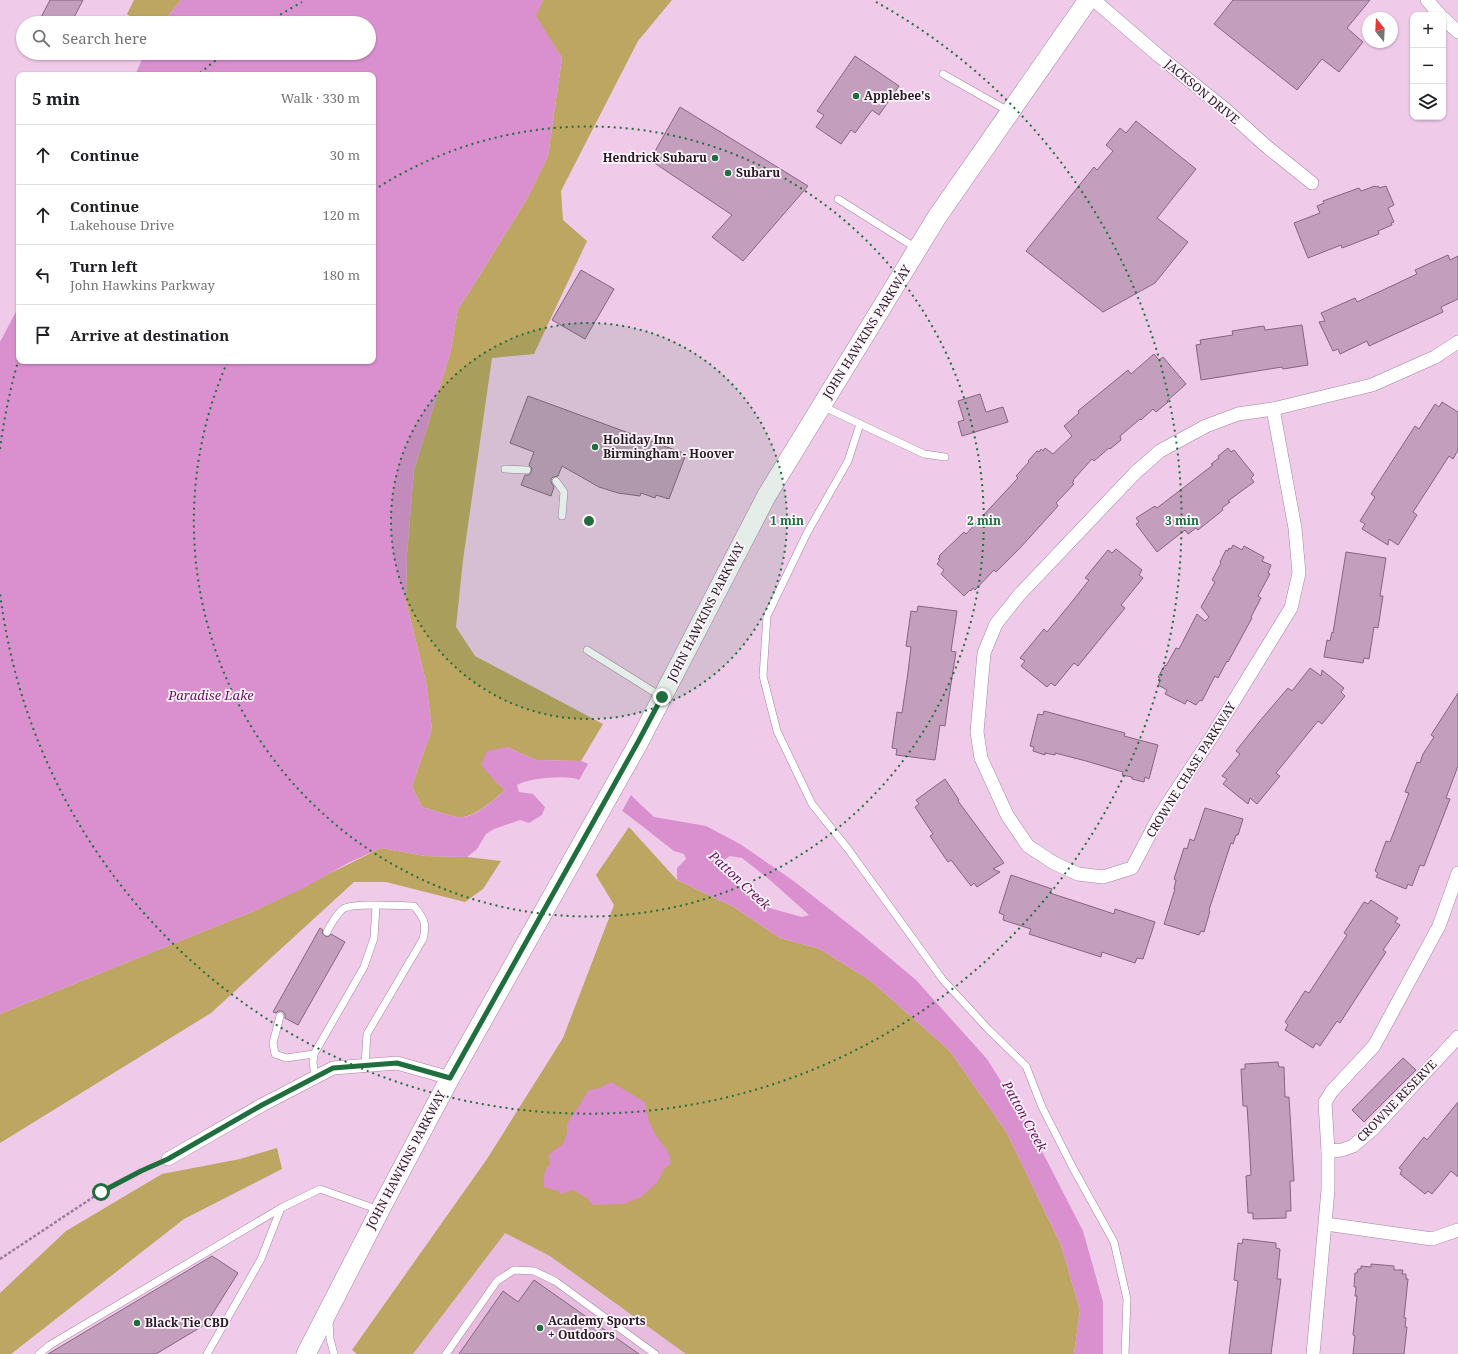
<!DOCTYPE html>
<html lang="en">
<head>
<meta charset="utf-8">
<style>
	:root { --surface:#fff; --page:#f6f6f6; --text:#202124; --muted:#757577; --line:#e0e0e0 }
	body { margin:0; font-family:"Noto Serif",serif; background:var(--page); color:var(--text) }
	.controls { position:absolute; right:12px; top:12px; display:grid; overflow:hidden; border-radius:8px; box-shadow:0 1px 3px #0004 }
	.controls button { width:36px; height:36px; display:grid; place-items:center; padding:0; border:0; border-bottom:1px solid var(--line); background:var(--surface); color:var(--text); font:20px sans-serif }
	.compass { position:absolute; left:1362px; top:12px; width:36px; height:36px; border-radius:50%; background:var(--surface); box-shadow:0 1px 3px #0004; rotate:342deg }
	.stop { position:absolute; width:12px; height:12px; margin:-9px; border:3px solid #1f6e3d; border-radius:50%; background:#fff }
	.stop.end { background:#1f6e3d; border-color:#fff; box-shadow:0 1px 4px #0008 }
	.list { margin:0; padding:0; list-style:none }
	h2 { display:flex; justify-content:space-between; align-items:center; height:52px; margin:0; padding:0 16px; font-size:17px }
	h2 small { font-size:13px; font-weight:400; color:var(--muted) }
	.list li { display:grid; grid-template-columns:26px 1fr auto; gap:12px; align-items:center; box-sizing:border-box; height:60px; padding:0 16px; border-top:1px solid var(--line) }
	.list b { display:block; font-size:15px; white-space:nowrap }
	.list p { margin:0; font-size:13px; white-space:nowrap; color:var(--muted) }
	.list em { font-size:13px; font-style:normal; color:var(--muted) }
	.icon { flex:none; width:22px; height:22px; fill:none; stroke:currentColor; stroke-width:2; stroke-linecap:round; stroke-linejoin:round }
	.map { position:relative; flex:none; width:1458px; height:1354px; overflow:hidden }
	.search { position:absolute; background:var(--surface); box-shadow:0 1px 3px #0004; left:16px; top:16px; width:360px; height:44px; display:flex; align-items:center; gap:10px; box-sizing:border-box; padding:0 14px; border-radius:22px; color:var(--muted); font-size:15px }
	.panel { position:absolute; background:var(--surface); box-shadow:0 1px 3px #0004; left:16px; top:72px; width:360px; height:292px; border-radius:8px }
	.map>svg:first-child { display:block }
</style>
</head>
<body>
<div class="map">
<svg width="1458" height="1354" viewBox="0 0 1458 1354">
	<rect width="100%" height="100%" fill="#f0cae9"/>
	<path fill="#e7bcdf" d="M503,1173L717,1354H372Z"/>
	<g fill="#bca661">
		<path d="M134,0H181L162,23H138L127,14Z"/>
		<path d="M543,0H672L638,41L561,191L563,220L587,241L534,354L492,358L463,560L456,627L475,656L603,724L581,761L536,760L507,747L495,781L505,790C495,799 478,814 464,817C458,819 430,809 422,807L412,786L432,729L426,682L406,601L407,554L414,470L450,354L458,309L470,291L528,197L548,156L562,58L535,16Z"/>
		<path d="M629,827L677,880L732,906L780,938L820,949L871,981L950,1051L1007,1133L1061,1245L1080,1310L1074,1354H686L550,1256L505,1233L413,1354H357L352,1350L487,1159L563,1038L614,905L596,875Z"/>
		<path d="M381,848L425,856L467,857L501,861L483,889L465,902L386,882H354L211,1013L0,1143V1014L254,911Z"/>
		<path d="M277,1148L282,1169L184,1219L11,1354H0V1293L66,1231L162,1174L240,1159Z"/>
	</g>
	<g fill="#da8fcf" fill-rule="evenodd">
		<path d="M181,0H543L536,16L562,58L548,156L528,197L470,291L458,309L450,354L414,470L407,554L406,601L426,682L432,729L412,786L422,807C430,809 458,819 464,817C478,815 495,799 505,790L495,781L481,765L487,751L507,747L536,760L581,761L607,771L639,803L654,817L706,826L740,844L795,882L860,933L916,980L987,1059L1029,1126L1083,1231L1103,1302V1354H1074L1080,1310L1061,1245L1007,1133L950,1051L871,981L820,949L780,938L732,906L677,880V868L686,859L684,854L674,851C648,831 624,811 597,793C591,788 584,782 577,779C564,775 528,778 517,785L519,792L533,794L545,807L542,815L529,823L520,820L494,829L486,834L477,849L467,857L425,856L381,848L348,863L302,889L254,911L0,1014V342L19,306V361H373V75H135L145,53H369V23H162ZM730,856L742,858L770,880L809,915L802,917L758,905L736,883L726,869L724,860Z"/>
		<path d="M611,1082L645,1102C647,1114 650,1128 658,1138C666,1150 668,1147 671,1163L664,1169L657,1183L641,1197L624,1204L593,1205L587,1198L573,1190L562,1194L558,1191L544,1187C543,1180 544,1169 550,1164L549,1159V1154L563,1144L567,1133V1124L589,1090L600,1088Z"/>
	</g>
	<path fill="#f0cae9" d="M589,762L608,770L632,793L621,813L578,782Z"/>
	<g fill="#c49fbd" stroke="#866581">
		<path d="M50,0H83L71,23H38Z"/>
		<path d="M1233,0H1370L1347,28L1363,42L1339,72L1322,59L1297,90L1214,24Z"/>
		<path d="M855,56L899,86L879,115L872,110L855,133L851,130L841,144L816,127L824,115L817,111Z"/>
		<path d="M680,107L808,186L743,261L712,237L732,215L650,160Z"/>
		<path d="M1136,121L1196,169L1157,218L1188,242L1155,283L1103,312L1026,251L1094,167L1097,170L1113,151L1106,145L1120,128L1126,133Z"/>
		<path d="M1375,186L1376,187L1378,186L1379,188L1386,186L1394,205L1388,208L1394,222L1391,223L1392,225L1378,231L1379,234L1342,248L1341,245L1308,258L1294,223L1320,213L1317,206L1324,203L1323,201L1359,188L1361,191Z"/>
		<path d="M1448,255L1450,260L1458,256V299L1441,307L1443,312L1369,346L1367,341L1340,354L1338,349L1333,351L1319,322L1325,321L1321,313L1355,298L1357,302L1383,290L1417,274L1415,270Z"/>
		<path d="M581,270L614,289L585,339L552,320Z"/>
		<path d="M1302,325L1308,365L1283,369L1282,367L1201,380L1196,345L1201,344L1200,340L1233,335L1232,331L1257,327L1264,326L1265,330Z"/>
		<path d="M1154,354L1159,360L1163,357L1186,384L1167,401L1168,402L1156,412L1153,409L1141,420L1140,419L1120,436L1121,440L1110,449L1109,448L1094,461L1092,459L1073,480L1074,481L1072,483L1074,484L1056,503L1058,506L1020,548L996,572L994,570L975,590L973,588L971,591L970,590L964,596L941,574L944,570L937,564L940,560L938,559L940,557L939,556L964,532L966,534L1018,478L1016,476L1029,462L1028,461L1037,451L1039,452L1041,449L1043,451L1045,448L1053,454L1072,436L1064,426L1079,413L1078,411L1128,370L1131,374Z"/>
		<path d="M980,394L986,412L1003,407L1008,422L962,436L958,422L964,420L958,401Z"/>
		<path d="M528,396L686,454L669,499L656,495L655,498L641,493L640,496L618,493L599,487L562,466L558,476L553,477L551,479V482L554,487L551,496L521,485L525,475H529L531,472L532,468L529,465L534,452L510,443Z"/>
		<path d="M1442,402L1458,412V450L1453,459L1449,456L1413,512L1417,515L1398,545L1389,539L1388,545L1362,529L1365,524L1360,521L1375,497L1371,494L1415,426L1419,429L1435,404L1439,407Z"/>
		<path d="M1228,448L1231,452L1234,450L1254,475L1251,478L1254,482L1228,501L1230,502L1222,508L1223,510L1198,530L1196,528L1188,534L1185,530L1157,552L1136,524L1139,522L1136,518L1155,506L1157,508L1213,465L1211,464L1219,458L1218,456Z"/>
		<path d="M1233,545L1242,550L1244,546L1264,557L1262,561L1271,565L1268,573L1270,574L1258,596L1261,598L1251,617L1252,618L1228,662L1227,661L1218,678L1215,676L1202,701L1200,700L1196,705L1187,700L1185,704L1165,694L1167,690L1158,685L1160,681L1158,680L1160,678L1158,677L1165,665L1166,666L1176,648L1179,649L1197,614L1205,621L1209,617L1201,607L1215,582L1212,580L1221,563L1220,562L1226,550L1228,551L1229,548L1231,549Z"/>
		<path d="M1116,549L1142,570L1139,575L1143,578L1121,605L1125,608L1078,666L1074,663L1055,686L1051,683L1047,687L1021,666L1025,661L1020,658L1044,629L1047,632L1071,603L1089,580L1085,578L1108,550L1112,553Z"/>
		<path d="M1346,552L1386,558L1380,596H1383L1378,628L1374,627L1369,659L1364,658L1363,663L1324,657L1327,640L1330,641L1332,632L1333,633Z"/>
		<path d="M918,606L957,611L951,651L956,652L950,690L945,726L940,725L935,760L896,755L897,749L892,748L897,712L902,713L908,672L911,647L906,646L911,611L917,612Z"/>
		<path d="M1310,668L1321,676L1322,670L1344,688L1341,692L1345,696L1322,724L1318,721L1276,773L1280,776L1257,804L1250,798L1248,804L1223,784L1227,779L1222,776L1240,754L1236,751L1259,722L1288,688L1292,691Z"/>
		<path d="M1458,693V766L1446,798L1450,799L1424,866L1420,865L1412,886L1408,884L1406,889L1376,877L1378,873L1375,871L1386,841L1390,842L1409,793L1405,792L1417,762L1420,763L1423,754L1434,737L1431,735Z"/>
		<path d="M1044,711L1125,733L1124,736L1158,745L1149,779L1145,777L1144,782L1132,779V777L1122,775L1123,772L1086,761L1055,753V755L1045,753V755L1033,751L1034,747L1030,746L1038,714L1043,715Z"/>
		<path d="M945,779L959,800L958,801L1004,863L993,869L1000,872L977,887L974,883L971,886L951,860L948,862L930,836L933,834L915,807L919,804L916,800Z"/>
		<path d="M1205,808L1243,819L1238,835H1236L1233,844L1231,843L1209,910L1210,911L1204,932L1201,931L1199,935L1164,924L1175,889H1174L1176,880L1174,879L1184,848L1187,849L1190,839L1194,841Z"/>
		<path d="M1011,875L1052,889L1050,893L1090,906L1114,914L1115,909L1155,922L1143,959L1137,958L1135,963L1102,952L1101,957L1029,934L1031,929L1003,920L1004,915L999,913Z"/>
		<path d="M1371,900L1398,918L1395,922L1400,925L1383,950L1386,952L1340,1023L1337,1021L1320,1046L1316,1043L1313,1048L1285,1030L1288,1025L1285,1022L1305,991L1309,993L1347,935L1344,933L1364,902L1368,904Z"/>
		<path d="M320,928L323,930L322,933L325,936L328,937L331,934L345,942L298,1025L285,1018V1014L282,1011H278L276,1013L273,1012Z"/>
		<path d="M1403,1058L1416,1070L1364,1122L1352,1110Z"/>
		<path d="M1278,1062L1279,1067H1284L1285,1097H1289L1294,1181H1290L1291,1211H1286V1218L1253,1219V1213H1248L1246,1176L1251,1175L1249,1136L1247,1106H1243L1241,1069H1245V1064Z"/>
		<path d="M1458,1102V1177L1451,1171L1432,1194L1428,1191L1425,1194L1400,1174L1402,1170L1399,1168L1424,1137L1427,1140Z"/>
		<path d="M1243,1239L1276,1243V1248L1280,1249L1277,1279H1281L1271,1354H1229L1238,1281L1234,1280L1238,1243L1242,1244Z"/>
		<path d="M212,1256L238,1273L206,1324L156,1354H48Z"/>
		<path d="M1371,1264L1394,1266V1270H1403L1402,1274H1406V1279H1408L1404,1318H1406L1405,1327H1407L1404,1354H1353L1355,1336L1353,1335L1357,1296H1355L1356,1287H1354L1355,1273H1357L1358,1269H1361V1266L1371,1267Z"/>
		<path d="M534,1280L639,1354H459L503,1291L518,1302Z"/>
	</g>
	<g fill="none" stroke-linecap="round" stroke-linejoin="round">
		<defs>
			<g id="lane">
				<path d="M943,74L1010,112"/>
				<path d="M838,199L916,248"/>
				<path d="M822,406L924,454L945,457"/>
				<path d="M860,424L848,461L807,533L767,616L763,676L777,731L812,804L848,849L943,980L988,1029L1026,1066L1042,1107L1073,1168L1114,1242L1127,1299L1125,1354"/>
				<path d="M505,469L527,470"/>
				<path d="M556,481L564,492L562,516"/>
				<path d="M587,650L662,697"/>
				<path d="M327,932C330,925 337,914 343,909C353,902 400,906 414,906C424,918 427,924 423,939L367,1034L365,1065"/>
				<path d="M280,1016L273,1043L275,1054L286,1058L314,1054"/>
				<path d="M315,1077L313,1062L314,1054L364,967L374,938L376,906"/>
				<path d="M329,1321L330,1339L334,1354"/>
				<path d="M39,1354L50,1345L281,1208L320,1189L379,1210"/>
				<path d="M207,1354L261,1259L281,1208"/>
				<path d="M446,1354L497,1281L514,1270L534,1271L555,1281L655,1354"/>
			</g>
			<g id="street">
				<path d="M1094,0L1159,56L1225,109L1266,146L1312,183"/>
				<path d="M1427,0L1440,15"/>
				<path d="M1443,18L1458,32"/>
				<path d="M1273,409L1295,528L1299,573L1291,608L1211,738L1160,815L1132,868L1103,877L1078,874L1054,863L1028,846L1007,815L981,758L977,732L984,653L996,624L1019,595L1136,472L1160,451L1206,426L1238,414Z"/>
				<path d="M1273,409L1372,385L1435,357L1458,342"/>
				<path d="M1328,1151L1342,1150L1353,1146L1373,1129L1458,1037"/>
				<path d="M168,1159L262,1105L333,1068L397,1063L450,1078"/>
				<path d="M1326,1224L1432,1239L1458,1230"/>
				<path d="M1313,1354L1328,1190V1151L1325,1102L1332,1091L1374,1046L1439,926L1458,873"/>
			</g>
			<path id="secondary" d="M306,1354L380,1210L450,1078L639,742L767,495L937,217L1088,0"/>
		</defs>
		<use href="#lane" stroke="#a683a0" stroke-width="8"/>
		<use href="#street" stroke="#a683a0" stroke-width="14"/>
		<use href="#secondary" stroke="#a683a0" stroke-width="20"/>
		<path stroke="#997e94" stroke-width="2.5" stroke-dasharray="3 2" stroke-linecap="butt" d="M0,1259L101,1192L155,1165"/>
		<use href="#lane" stroke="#fff" stroke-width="7"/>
		<use href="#street" stroke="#fff" stroke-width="13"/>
		<use href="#secondary" stroke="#fff" stroke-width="19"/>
	</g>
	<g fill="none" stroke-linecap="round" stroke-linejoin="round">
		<path stroke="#1f6e3d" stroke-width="5" d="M101,1192L141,1171L168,1159L262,1105L333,1068L397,1063L450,1078L638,742L662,697"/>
	</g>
	<circle cx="589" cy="521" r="198" fill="#1f6e3d" fill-opacity=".12"/>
	<g fill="none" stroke="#1f6e3d" stroke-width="2" stroke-dasharray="2 4">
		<circle cx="589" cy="521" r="198"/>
		<path d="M374 190A395 395 0 1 1 227 363"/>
		<path d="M0 449A593 593 0 0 1 19 358M200 73A593 593 0 0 1 224 54M270 21A593 593 0 0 1 302 2M876 2A593 593 0 1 1 0 593"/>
	</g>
	<g fill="#1f6e3d" stroke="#fef6fc" stroke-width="1.5">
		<circle cx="856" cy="96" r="4"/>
		<circle cx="715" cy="158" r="4"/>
		<circle cx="728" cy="173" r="4"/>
		<circle cx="595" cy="447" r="4"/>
		<circle cx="137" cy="1323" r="4"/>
		<circle cx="540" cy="1328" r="4"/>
	</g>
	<g text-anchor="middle" stroke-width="3.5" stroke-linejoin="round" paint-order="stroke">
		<g font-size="12" fill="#281a25" stroke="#fef6fc">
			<text transform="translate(1202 92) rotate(40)" y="4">JACKSON DRIVE</text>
			<text transform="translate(867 332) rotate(-58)" y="4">JOHN HAWKINS PARKWAY</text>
			<text transform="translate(706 612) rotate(-63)" y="4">JOHN HAWKINS PARKWAY</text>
			<text transform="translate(1191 770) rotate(-58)" y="4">CROWNE CHASE PARKWAY</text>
			<text transform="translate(1397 1101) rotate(-46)" y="4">CROWNE RESERVE</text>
			<text transform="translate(406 1160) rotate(-62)" y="4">JOHN HAWKINS PARKWAY</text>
		</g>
		<g font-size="12" font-weight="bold" fill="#281a25" stroke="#fef6fc" text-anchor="start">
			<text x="864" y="100">Applebee's</text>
			<text x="707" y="162" text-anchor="end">Hendrick Subaru</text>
			<text x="736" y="177">Subaru</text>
			<text x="603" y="444">Holiday Inn<tspan x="603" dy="14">Birmingham - Hoover</tspan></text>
			<text x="548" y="1325">Academy Sports<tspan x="548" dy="14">+ Outdoors</tspan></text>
			<text x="145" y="1327">Black Tie CBD</text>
		</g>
		<g font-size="13" font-style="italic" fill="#680d60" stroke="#fef6fc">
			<text x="211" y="700">Paradise Lake</text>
			<text transform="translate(740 880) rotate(43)" y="5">Patton Creek</text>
			<text transform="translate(1025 1116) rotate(61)" y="5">Patton Creek</text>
		</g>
	</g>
	<circle cx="589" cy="521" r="6" fill="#1f6e3d" stroke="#fef6fc" stroke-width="2"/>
	<g font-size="12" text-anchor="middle" font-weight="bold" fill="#1f6e3d" stroke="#fef6fc" stroke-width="3.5" stroke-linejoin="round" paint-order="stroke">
		<text x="787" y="525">1 min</text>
		<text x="984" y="525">2 min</text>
		<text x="1182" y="525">3 min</text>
	</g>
</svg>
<div class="controls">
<button>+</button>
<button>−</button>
<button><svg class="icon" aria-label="layers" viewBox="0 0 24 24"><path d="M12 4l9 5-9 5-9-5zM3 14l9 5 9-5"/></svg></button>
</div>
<svg class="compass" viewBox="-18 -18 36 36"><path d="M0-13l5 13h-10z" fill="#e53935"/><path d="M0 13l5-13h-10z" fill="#757577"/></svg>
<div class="stop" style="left:101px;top:1192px"></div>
<div class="stop end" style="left:662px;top:697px"></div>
<div class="search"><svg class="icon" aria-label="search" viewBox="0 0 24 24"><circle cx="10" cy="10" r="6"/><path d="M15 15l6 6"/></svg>Search here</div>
<section class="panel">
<h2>5 min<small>Walk · 330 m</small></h2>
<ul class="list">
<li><svg class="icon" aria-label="ahead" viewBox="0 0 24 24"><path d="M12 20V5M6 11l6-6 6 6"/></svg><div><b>Continue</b></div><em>30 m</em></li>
<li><svg class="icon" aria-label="ahead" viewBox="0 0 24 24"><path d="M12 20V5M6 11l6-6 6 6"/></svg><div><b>Continue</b><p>Lakehouse Drive</p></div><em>120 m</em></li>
<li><svg class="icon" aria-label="left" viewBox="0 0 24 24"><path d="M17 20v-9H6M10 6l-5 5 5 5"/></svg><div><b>Turn left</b><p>John Hawkins Parkway</p></div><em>180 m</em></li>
<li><svg class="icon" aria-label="arrive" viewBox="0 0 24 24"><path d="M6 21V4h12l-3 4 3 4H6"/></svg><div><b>Arrive at destination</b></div></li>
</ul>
</section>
</div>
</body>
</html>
